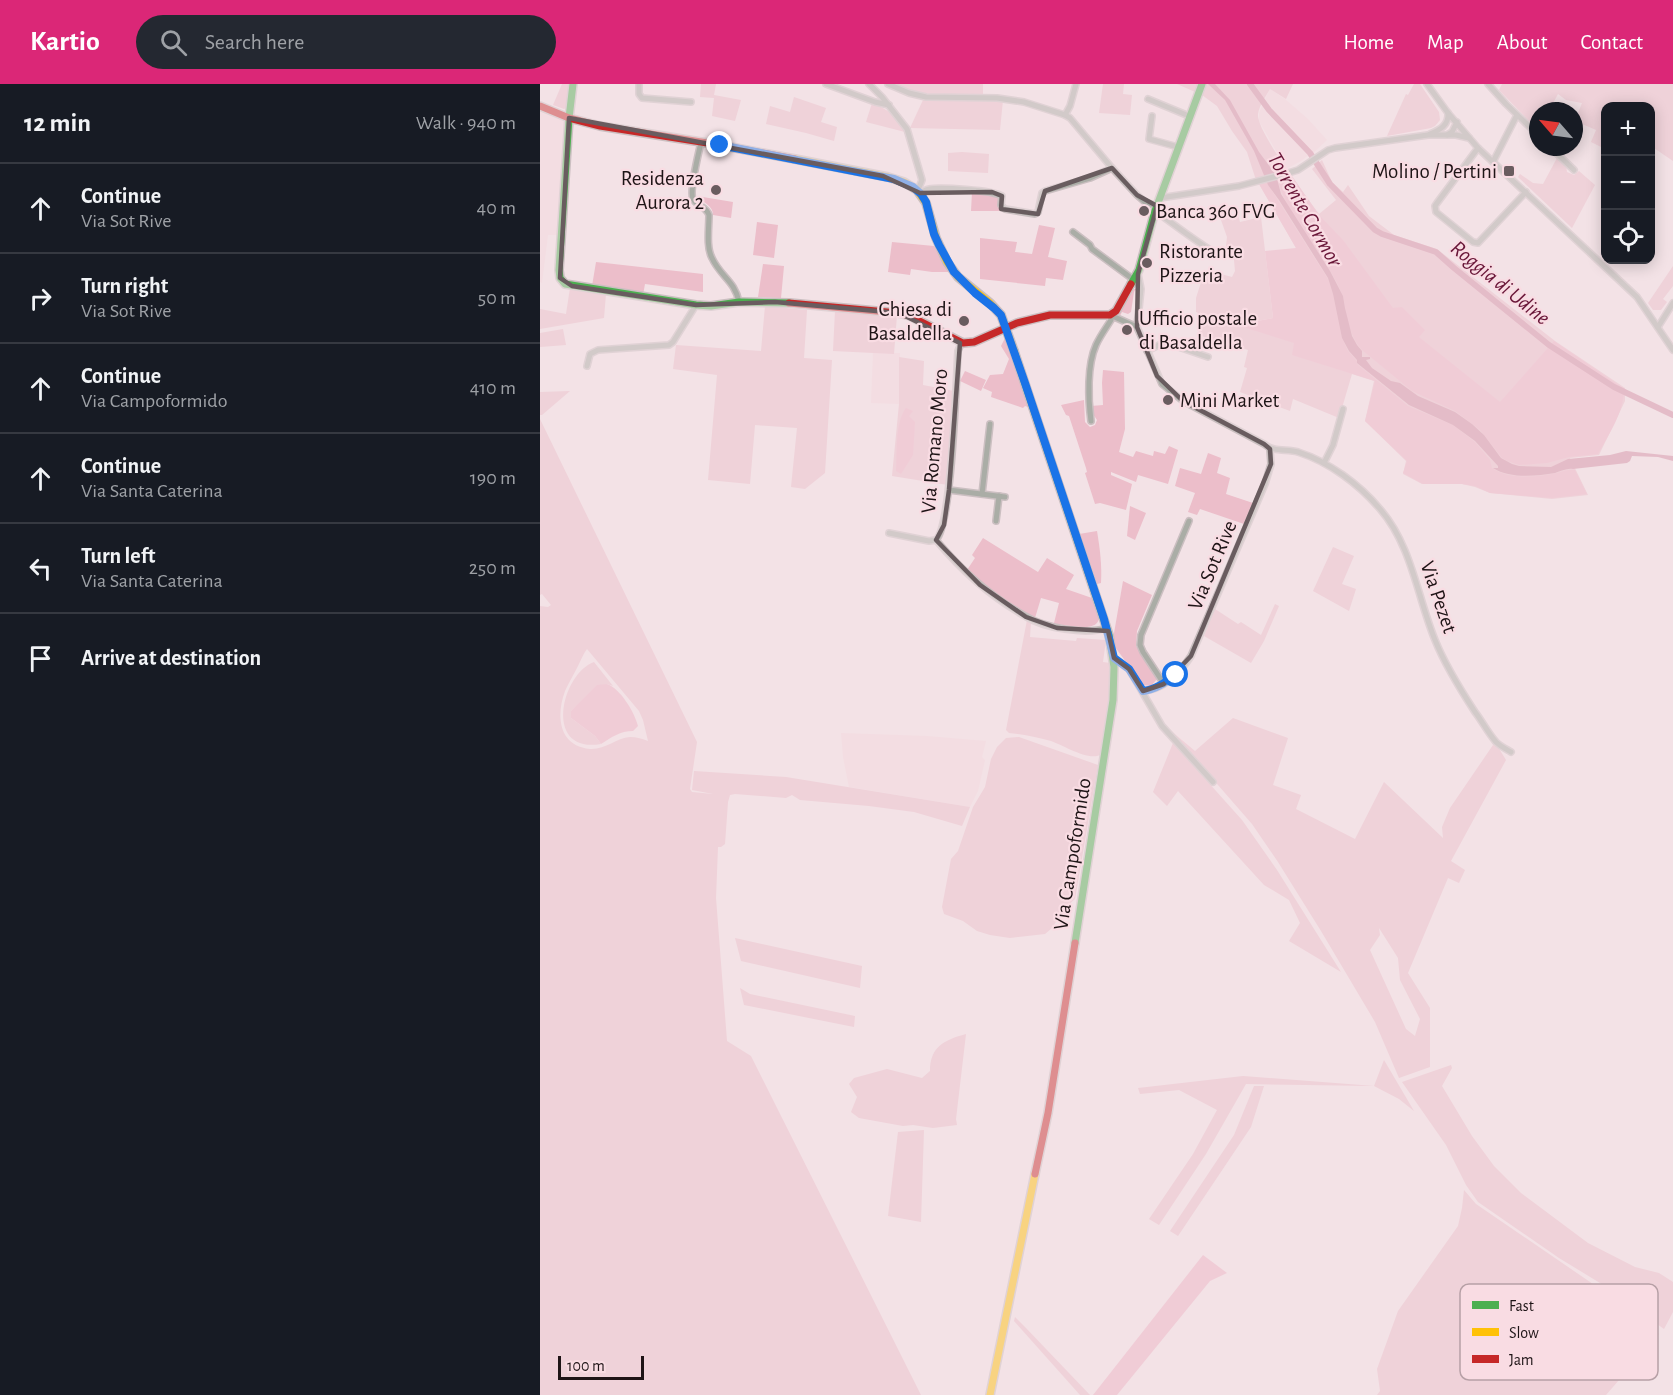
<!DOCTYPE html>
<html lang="en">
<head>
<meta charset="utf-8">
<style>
	:root { --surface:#171b24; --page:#242831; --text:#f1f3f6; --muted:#9ea1a6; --line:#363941; --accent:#db2777 }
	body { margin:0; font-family:"Alegreya Sans",sans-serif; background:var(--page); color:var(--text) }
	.controls { position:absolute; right:18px; top:18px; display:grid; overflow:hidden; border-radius:12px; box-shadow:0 3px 15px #0003 }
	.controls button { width:54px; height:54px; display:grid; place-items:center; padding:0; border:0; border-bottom:2px solid var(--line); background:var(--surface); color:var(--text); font:30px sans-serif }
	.compass { position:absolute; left:989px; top:18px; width:54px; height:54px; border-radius:50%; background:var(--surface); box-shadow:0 3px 15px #0003; rotate:298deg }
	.scale { position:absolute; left:18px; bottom:15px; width:86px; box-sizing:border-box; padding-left:6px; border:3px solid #1e1416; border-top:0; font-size:16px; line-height:21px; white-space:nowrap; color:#1e1416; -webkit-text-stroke:4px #f9dce3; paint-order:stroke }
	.stop { position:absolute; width:18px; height:18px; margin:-14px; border:4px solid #1a73e8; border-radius:50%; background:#fff }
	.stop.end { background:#1a73e8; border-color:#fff; box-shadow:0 2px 6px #0008 }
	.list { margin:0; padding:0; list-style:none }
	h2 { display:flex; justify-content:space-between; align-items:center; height:78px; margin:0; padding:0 24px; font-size:26px }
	h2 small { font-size:20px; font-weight:400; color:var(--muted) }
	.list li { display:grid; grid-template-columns:39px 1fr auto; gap:18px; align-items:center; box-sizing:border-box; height:90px; padding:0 24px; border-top:2px solid var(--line) }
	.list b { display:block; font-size:22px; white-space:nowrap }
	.list p { margin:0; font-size:20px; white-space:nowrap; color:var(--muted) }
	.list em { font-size:20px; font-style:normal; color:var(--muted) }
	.icon { flex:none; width:33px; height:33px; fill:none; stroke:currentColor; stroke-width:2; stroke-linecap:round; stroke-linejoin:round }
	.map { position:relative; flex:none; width:1133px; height:1311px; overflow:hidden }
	header { display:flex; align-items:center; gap:36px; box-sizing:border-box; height:84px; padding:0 30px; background:var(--accent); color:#fff }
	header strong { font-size:28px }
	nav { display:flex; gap:33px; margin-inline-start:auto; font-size:21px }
	.search { width:420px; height:54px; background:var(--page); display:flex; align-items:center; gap:15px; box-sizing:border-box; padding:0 21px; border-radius:33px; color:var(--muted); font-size:22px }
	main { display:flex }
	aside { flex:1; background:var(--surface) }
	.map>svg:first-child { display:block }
</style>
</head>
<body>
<header>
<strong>Kartio</strong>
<div class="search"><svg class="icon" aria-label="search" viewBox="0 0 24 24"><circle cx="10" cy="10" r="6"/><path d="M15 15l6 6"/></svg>Search here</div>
<nav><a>Home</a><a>Map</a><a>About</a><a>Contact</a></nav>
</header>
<main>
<aside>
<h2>12 min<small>Walk · 940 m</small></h2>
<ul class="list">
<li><svg class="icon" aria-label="ahead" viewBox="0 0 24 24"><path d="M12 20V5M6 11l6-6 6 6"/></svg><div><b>Continue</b><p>Via Sot Rive</p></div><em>40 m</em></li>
<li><svg class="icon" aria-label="right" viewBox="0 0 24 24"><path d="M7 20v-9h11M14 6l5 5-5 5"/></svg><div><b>Turn right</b><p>Via Sot Rive</p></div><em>50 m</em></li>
<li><svg class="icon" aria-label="ahead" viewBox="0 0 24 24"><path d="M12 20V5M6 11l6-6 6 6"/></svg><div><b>Continue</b><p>Via Campoformido</p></div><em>410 m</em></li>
<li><svg class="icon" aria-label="ahead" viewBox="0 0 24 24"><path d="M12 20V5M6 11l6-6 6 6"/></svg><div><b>Continue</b><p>Via Santa Caterina</p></div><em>190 m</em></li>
<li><svg class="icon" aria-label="left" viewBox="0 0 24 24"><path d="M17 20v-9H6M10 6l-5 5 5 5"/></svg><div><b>Turn left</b><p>Via Santa Caterina</p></div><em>250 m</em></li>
<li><svg class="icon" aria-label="arrive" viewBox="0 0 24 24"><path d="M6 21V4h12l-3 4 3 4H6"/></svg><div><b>Arrive at destination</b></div></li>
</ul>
</aside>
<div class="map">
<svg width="1133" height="1311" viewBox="0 0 1133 1311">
	<rect width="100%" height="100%" fill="#f3e2e6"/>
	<g fill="#f4d7de">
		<path d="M730,5L745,15L768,35L787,56L772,70L730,26L724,17Z"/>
		<path d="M723,19L745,46L770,70L761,77L746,85L719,37V29Z"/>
		<path d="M0,27L19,34L24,38V44L17,151H8L2,199L0,198Z"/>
		<path d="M333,269H360L359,320L331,319Z"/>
		<path d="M301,649L387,652L446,657L442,673L445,676L438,707L430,723L309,703L303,673Z"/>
	</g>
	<g fill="#ecbeca" fill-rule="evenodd">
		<path d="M22,0H29L26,24L24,25L13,21Z"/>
		<path d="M161,0H176L174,11L201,16L195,37L172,32L174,14L160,13Z"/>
		<path d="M354,0H443V10C409,11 385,14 354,0Z"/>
		<path d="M563,0H584L583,10L592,11L590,31L559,29Z"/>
		<path d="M637,0H753L746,15L730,5C726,12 719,22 718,30C716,47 767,113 779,130L796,116L772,85L782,76L792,98L803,108L808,101L829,132L854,151L897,165L1015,257L1085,304V317L1059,371L1030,374L1048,411L1012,415L950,409L935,403L922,400H882L863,390L866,377L825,337L834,297L812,290L799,334L753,315L750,327L700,308L707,284L704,283L708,266L658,251L663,231L656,228V214L663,192H668L669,191L677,189L692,193L695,187L693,165L686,162L687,153L681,136L698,131L700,138L721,133L733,234L706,239L754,258L756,164L715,93L707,68L692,47L677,22L662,11Z"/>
		<path d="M874,0H880L899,28L900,36L895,42L891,44L847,52L866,10L868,11Z"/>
		<path d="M962,0H1133V77L1111,62L1110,22H1066L1065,65L1051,58L1056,46L1035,37L1042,19L1026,16L1018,10L1009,27H998V46L959,6Z"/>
		<path d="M254,13L286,24L281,38L297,43L294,57L266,49L226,40L230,22L250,28Z"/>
		<path d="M432,15L463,16L460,46L370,44L383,16Z"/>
		<path d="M332,19C348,25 357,33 365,48L326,38Z"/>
		<path d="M422,68L449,70L448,89L408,87V69Z"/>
		<path d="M1017,74L1026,81L1027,88L1034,91L1039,87L1055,101L1032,144L978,93L980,90L993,99L1003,100Z"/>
		<path d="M432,108L458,111C461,117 457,122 460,127H431Z"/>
		<path d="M157,112L193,118L191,134L173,131C173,122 164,118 157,114Z"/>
		<path d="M217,138L238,141L234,174L213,171Z"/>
		<path d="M499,141L515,144L508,173L527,177L523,196L506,194L505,202L440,195V154L477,158L475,168L492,170Z"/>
		<path d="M352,158L394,162L410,188H392L371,185L370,191L348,188Z"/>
		<path d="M56,178L163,190V208L105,200L103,211L52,202Z"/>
		<path d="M223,180L244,182L241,214L218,213Z"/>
		<path d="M1133,182V202L1123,215L1127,218L1121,226H1113L1108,219Z"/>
		<path d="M30,204L66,210L64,234L0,245V225L26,230Z"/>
		<path d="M594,205H596L598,207L595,206L594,208L591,228L588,230L582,228L580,232L579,229Z"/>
		<path d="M225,222L267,226L264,274L292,276L285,389L265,405L251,403L257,344L215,341L210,400L168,396L177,291L133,285L136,261L221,267Z"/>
		<path d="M295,227L357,231L354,270L293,267Z"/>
		<path d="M23,245L26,261L0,263V249Z"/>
		<path d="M465,254L474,277L488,323L485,322L483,324L451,313L452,308L443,304L450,291L463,290L469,275L461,262Z"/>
		<path d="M359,273L384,277L383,301L414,307L408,401L352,392L359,320Z"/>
		<path d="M563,286L584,288L585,345L579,368L593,373L596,367L613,372L614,367L625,370L629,362L638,366L628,400L598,391L596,398L571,388V391L592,400L586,426L560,419L555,420L545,389L547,388L546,384L529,332L526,331L521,321L544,316L545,338L550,343L555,341L557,336L553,330L551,322L563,321L562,299Z"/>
		<path d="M425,287L446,296L441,307L420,297Z"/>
		<path d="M30,307L2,331H0V308Z"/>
		<path d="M0,335L157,658L150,705L152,708L173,710L152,706L154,687L246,693L430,723L422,742L374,728L329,722L260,716L252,711L246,714L195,710L190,711L188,718L185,760L181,763H178L176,814L187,957L211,972L381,1311H0V522L8,523L11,521L2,510L0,511ZM47,565L99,627L103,636L108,657C103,655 96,653 90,653C76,654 65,666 50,665C18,662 16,631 25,607C29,598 34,590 38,582C41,576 43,570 47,565Z"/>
		<path d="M668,369L681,374L677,389L690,394L686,410L713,419L704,440L660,425L657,431L648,428L655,409L635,402L640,384L661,390Z"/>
		<path d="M590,422L606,429L595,456L587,452Z"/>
		<path d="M557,447C560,465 562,481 561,499L557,500L539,450Z"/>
		<path d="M443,454L498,488L507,474L534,491L526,505L552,514L559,535C557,541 553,542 547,543V544L515,540L514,539L519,519L501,514L495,534C471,524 446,503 427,486L435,474L432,471Z"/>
		<path d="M793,463L814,472L802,500L816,505L809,527L773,507Z"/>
		<path d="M583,497L612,511L597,547L596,562L617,595L611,602L603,601L575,563L573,555Z"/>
		<path d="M735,520L739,522L724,557L711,579L664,552L675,525L698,540L701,538L721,551Z"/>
		<path d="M487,536L491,538L490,553L536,557L537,554L566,556L563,578L570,579L571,600L560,671C548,677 523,661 511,657C497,653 483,650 469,649L466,646Z"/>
		<path d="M54,578L73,602L67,600L41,618L31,627V634L55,652L61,660C3,670 21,590 54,578Z"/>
		<path d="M693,634L748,654L733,701L761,711L756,725L815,755L844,698L903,754L902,743L910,724L953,661L958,663L966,676L911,777L925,786L919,799L908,794L868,889L890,924V983L859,994L835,938L781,847L738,778L712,740L630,646L655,667ZM839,844L858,874L860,896L880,935L875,952L866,945L830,866L840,851Z"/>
		<path d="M479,653L558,681L535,815L525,824L512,844L505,850L470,854L450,851L437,847L423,837L404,830L402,823L411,775L418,767L433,723L445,703L451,675L457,663L466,654Z"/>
		<path d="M633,659L702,736L737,786L801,888L749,857L760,839L749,816L724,801L638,707L627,722L613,708Z"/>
		<path d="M195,854L322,882L320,904L201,877Z"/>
		<path d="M200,904L210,910L315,932L314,943L204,921Z"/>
		<path d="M426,950L416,1035L417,1041L393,1044L373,1041L363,1042L319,1034L311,1028L317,1013L309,1000L314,994L347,985L382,994L390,987C390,963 404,956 426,950Z"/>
		<path d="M844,976L874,1027L859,1015L834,1002L706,1000L666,1070L619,1141L609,1135L653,1070L677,1026L639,1006L600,1010L598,1004L703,992L834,1002Z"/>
		<path d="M911,981L912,984L902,1002L932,1052L954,1082L981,1109L1048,1159L1095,1183L1119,1189L1133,1198V1228L1124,1245L1060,1199L1019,1174L938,1118L926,1101L906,1061L862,998Z"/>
		<path d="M714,1002H724L711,1043L638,1152L630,1147L694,1051Z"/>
		<path d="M384,1046L381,1138L348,1132L358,1048Z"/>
		<path d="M924,1106L936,1120L1110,1239L1119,1250L1066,1311H837L840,1307L837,1285L858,1227L918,1142L922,1124Z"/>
		<path d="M475,1233L485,1243L550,1311H540L474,1237Z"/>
	</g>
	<g fill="#eeb2c4">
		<path d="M752,92L779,131L803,156L853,224L862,223L885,246L879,253L960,318L1014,257L1084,305C1084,328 1069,350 1058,370L1029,373L1007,379L979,381L967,377L962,374L940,346L915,327L872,307L822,266C812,256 807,237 805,223C804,219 804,214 802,210C786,171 748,136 738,96Z"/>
		<path d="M727,99L788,195L793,210L802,254L808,267L817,277V280L868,322L913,341L935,358L950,376L952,384C969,396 997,393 1017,389C1024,387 1028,385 1035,386L1047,410L1012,414L950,409L935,402L922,400H883L863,389L867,377L825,337L835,297L752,271L754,259L703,243L706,239L733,234L725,167L756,164L719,100Z"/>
		<path d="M366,324L373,327L369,332L375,338L373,371L361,390L356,387C357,369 355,338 366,324Z"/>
		<path d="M67,600C80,604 95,629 98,642L93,647C80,647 72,653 61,660L55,652L31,634V627L57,601Z"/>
		<path d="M663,1171L687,1189L670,1197L577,1311H553Z"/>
	</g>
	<path fill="#d38fa4" d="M668,0H675L690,16L719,68L736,91L741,110L790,187L803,212L805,224L812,252L817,261L822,267V273H830V275L826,276L832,284L851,297L860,299L878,312L915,328L932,340L944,351L961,374L972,380L979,382L1011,383L1028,375L1070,371L1086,367L1133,372V377L1118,373L1092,372L1090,377L1087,379L1033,385C1027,384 1021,387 1015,389C996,392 970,395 953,384H958V382L935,357L913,341L869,321L817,279V276L809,267L802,254L793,210L788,194L739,116L728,101L714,67L685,16Z"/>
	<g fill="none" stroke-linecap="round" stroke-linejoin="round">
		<path stroke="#d38fa4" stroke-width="6" d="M710,0L729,26L770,69L790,100L835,146L842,150L896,168L914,184L1009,261L1074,303L1133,331"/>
		<defs>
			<g id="street">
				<path d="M99,0V10L102,14L151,18"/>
				<path d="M286,0L335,18L349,21"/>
				<path d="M329,0L342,13L367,45L382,96L378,106"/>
				<path d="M348,0L369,9L386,13L457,14L484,18L525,31L530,34L572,84L597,111L605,118L617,122"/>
				<path d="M887,0L908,29L938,64L1097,213L1133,266"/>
				<path d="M948,0L966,20L998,51"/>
				<path d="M608,15L649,32"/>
				<path d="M525,31L530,22L536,0"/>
				<path d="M612,32L609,55L638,63"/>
				<path d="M890,50C900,46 909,41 908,29"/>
				<path d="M907,51H916L929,54"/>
				<path d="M161,58C159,68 149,107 153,115C157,122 166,122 169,131C169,144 166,163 172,174C180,192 195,197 199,218"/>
				<path d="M1010,63L1034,86"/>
				<path d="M938,64L897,119L895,122L896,128L933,158L938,159L986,108"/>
				<path d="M953,78L977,31"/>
				<path d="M380,109C383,108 386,105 389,105C401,103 452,106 462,112L461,121L465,125L495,130L498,128L502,109L505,107L550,94L572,84"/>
				<path d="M620,114L699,102L745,90L758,86L788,66L795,64L888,51H907L912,48L917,38"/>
				<path d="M615,127C635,141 654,156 675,169"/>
				<path d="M533,148L550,161L552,165L594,196"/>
				<path d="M598,190L601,205L597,243L622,300L643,317L724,360C733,368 746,365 758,368C789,378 819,400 840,425C872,462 877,512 895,556C905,581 920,605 935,628C942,637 948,649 956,658C960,662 966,665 971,668"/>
				<path d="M1118,243L1133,219"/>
				<path d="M607,267L619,261L627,259L668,273"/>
				<path d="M47,282L50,270L58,266L129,261L133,258L156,221"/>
				<path d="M551,337C548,315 547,281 556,261C560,252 566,244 571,236L570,231L597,243"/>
				<path d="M784,379L793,361L803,325"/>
				<path d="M409,406L465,413"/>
				<path d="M442,410L450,340"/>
				<path d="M456,437L459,412"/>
				<path d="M349,449L389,457L396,456C421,486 451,513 485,532C504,544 545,551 567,544"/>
				<path d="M396,456C412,441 416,297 418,267L420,262L423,259"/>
				<path d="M574,574L589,585L622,642L673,698"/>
				<path d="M624,600L603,568L600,561L601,551L649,437"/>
				<path d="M603,607C624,605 640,589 651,572L725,400L731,380L730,365"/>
			</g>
			<g id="fast">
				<path d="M33,0L29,34L19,186L20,194L25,200L156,221L171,222L199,218L249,219"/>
				<path d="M591,200L599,186L615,127L662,0"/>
				<path d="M474,267L569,551L574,583L573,616L535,859"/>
			</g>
			<g id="slow">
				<path d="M255,75L348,93L364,98L377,106L386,119L396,154L407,178L418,193L450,219L461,231L474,267"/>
				<path d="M450,1311L495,1090"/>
			</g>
			<g id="jam">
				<path d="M0,22L29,34L60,42L180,61L255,75"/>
				<path d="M249,219L358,229L370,232L423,259L434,258L477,239L510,231H570L576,227L591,200"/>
				<path d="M495,1090L508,1029L535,859"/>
			</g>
		</defs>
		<use href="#street" stroke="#cbbfc1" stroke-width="8"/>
		<use href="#fast" stroke="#cbbfc1" stroke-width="10"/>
		<use href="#slow" stroke="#cbbfc1" stroke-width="10"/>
		<use href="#jam" stroke="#cbbfc1" stroke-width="10"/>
		<use href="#street" stroke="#aaada6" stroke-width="5"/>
		<use href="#fast" stroke="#4caf50" stroke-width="7"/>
		<use href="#slow" stroke="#ffc107" stroke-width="7"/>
		<use href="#jam" stroke="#c62828" stroke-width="7"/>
	</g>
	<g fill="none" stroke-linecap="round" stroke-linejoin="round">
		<path stroke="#1a73e8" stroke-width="8" d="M180,61L354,95L373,103L381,110L386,118L394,150L399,161L414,188L435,209L454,224L461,231L485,299L564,535L574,574L589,585L603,607C615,606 626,598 636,591"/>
	</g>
	<path d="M0 0H1133V1311H0ZM29,34L343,92L380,109L452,108L462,112L461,125L498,130L505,107L572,84L597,111L617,122L598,190L597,243L617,292L643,317L724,360L730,365L731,380L651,572L624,600L603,607L589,585L574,574L568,547L517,544L486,533L440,501L396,456L404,441L409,406L420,259L359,229L235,218L156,221L32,202L20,194Z" fill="#f3e2e6" fill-opacity=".55" fill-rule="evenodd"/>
	<path fill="none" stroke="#695c5f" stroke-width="4.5" stroke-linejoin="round" d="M29,34L343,92L380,109L452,108L462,112L461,125L498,130L505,107L572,84L597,111L617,122L598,190L597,243L617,292L643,317L724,360L730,365L731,380L651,572L624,600L603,607L589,585L574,574L568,547L517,544L486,533L440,501L396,456L404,441L409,406L420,259L359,229L235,218L156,221L32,202L20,194Z"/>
	<g fill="#695c5f" stroke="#f9dce3" stroke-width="2">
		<rect x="963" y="81" width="12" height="12" rx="3"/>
		<circle cx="176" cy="106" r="6"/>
		<circle cx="604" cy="127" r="6"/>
		<circle cx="607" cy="179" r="6"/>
		<circle cx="424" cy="237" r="6"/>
		<circle cx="587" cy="246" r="6"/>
		<circle cx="628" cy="316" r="6"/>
	</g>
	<g text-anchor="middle" stroke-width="4.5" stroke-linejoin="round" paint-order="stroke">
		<g font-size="21" fill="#1e1416" stroke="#f9dce3" text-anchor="start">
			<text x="957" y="94" text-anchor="end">Molino / Pertini</text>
			<text x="164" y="101" text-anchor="end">Residenza<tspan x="164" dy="24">Aurora 2</tspan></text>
			<text x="616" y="134">Banca 360 FVG</text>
			<text x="619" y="174">Ristorante<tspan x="619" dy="24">Pizzeria</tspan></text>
			<text x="412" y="232" text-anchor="end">Chiesa di<tspan x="412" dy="24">Basaldella</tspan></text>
			<text x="599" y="241">Ufficio postale<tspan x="599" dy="24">di Basaldella</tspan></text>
			<text x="640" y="323">Mini Market</text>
		</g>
		<g font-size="21" fill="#1e1416" stroke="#f9dce3">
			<text transform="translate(394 357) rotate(-85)" y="7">Via Romano Moro</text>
			<text transform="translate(672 481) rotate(-67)" y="7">Via Sot Rive</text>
			<text transform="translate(899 513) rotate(71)" y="7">Via Pezet</text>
			<text transform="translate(532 770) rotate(-81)" y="7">Via Campoformido</text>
		</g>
		<g font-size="22" font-style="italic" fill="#681537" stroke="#f9dce3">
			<text transform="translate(766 125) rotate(60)" y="8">Torrente Cormor</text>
			<text transform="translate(961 198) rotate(39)" y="8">Roggia di Udine</text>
		</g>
	</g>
	<rect x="920" y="1200" width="198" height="96" rx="9" fill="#f9dce3" stroke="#b7a0a6" stroke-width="1.5"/>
	<rect x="932" y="1217" width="27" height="8" fill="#4caf50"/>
	<rect x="932" y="1244" width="27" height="8" fill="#ffc107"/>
	<rect x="932" y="1271" width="27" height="8" fill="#c62828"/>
	<g font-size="16" fill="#1e1416">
		<text x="969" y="1227">Fast</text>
		<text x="969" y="1254">Slow</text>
		<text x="969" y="1281">Jam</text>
	</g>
</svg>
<div class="controls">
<button>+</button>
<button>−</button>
<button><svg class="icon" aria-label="locate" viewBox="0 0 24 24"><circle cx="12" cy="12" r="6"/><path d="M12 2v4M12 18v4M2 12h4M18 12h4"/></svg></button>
</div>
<svg class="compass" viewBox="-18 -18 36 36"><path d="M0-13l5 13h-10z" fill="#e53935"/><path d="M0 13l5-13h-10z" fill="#9ea1a6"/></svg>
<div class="scale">100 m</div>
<div class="stop" style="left:636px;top:591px"></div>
<div class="stop end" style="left:180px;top:61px"></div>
</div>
</main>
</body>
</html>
